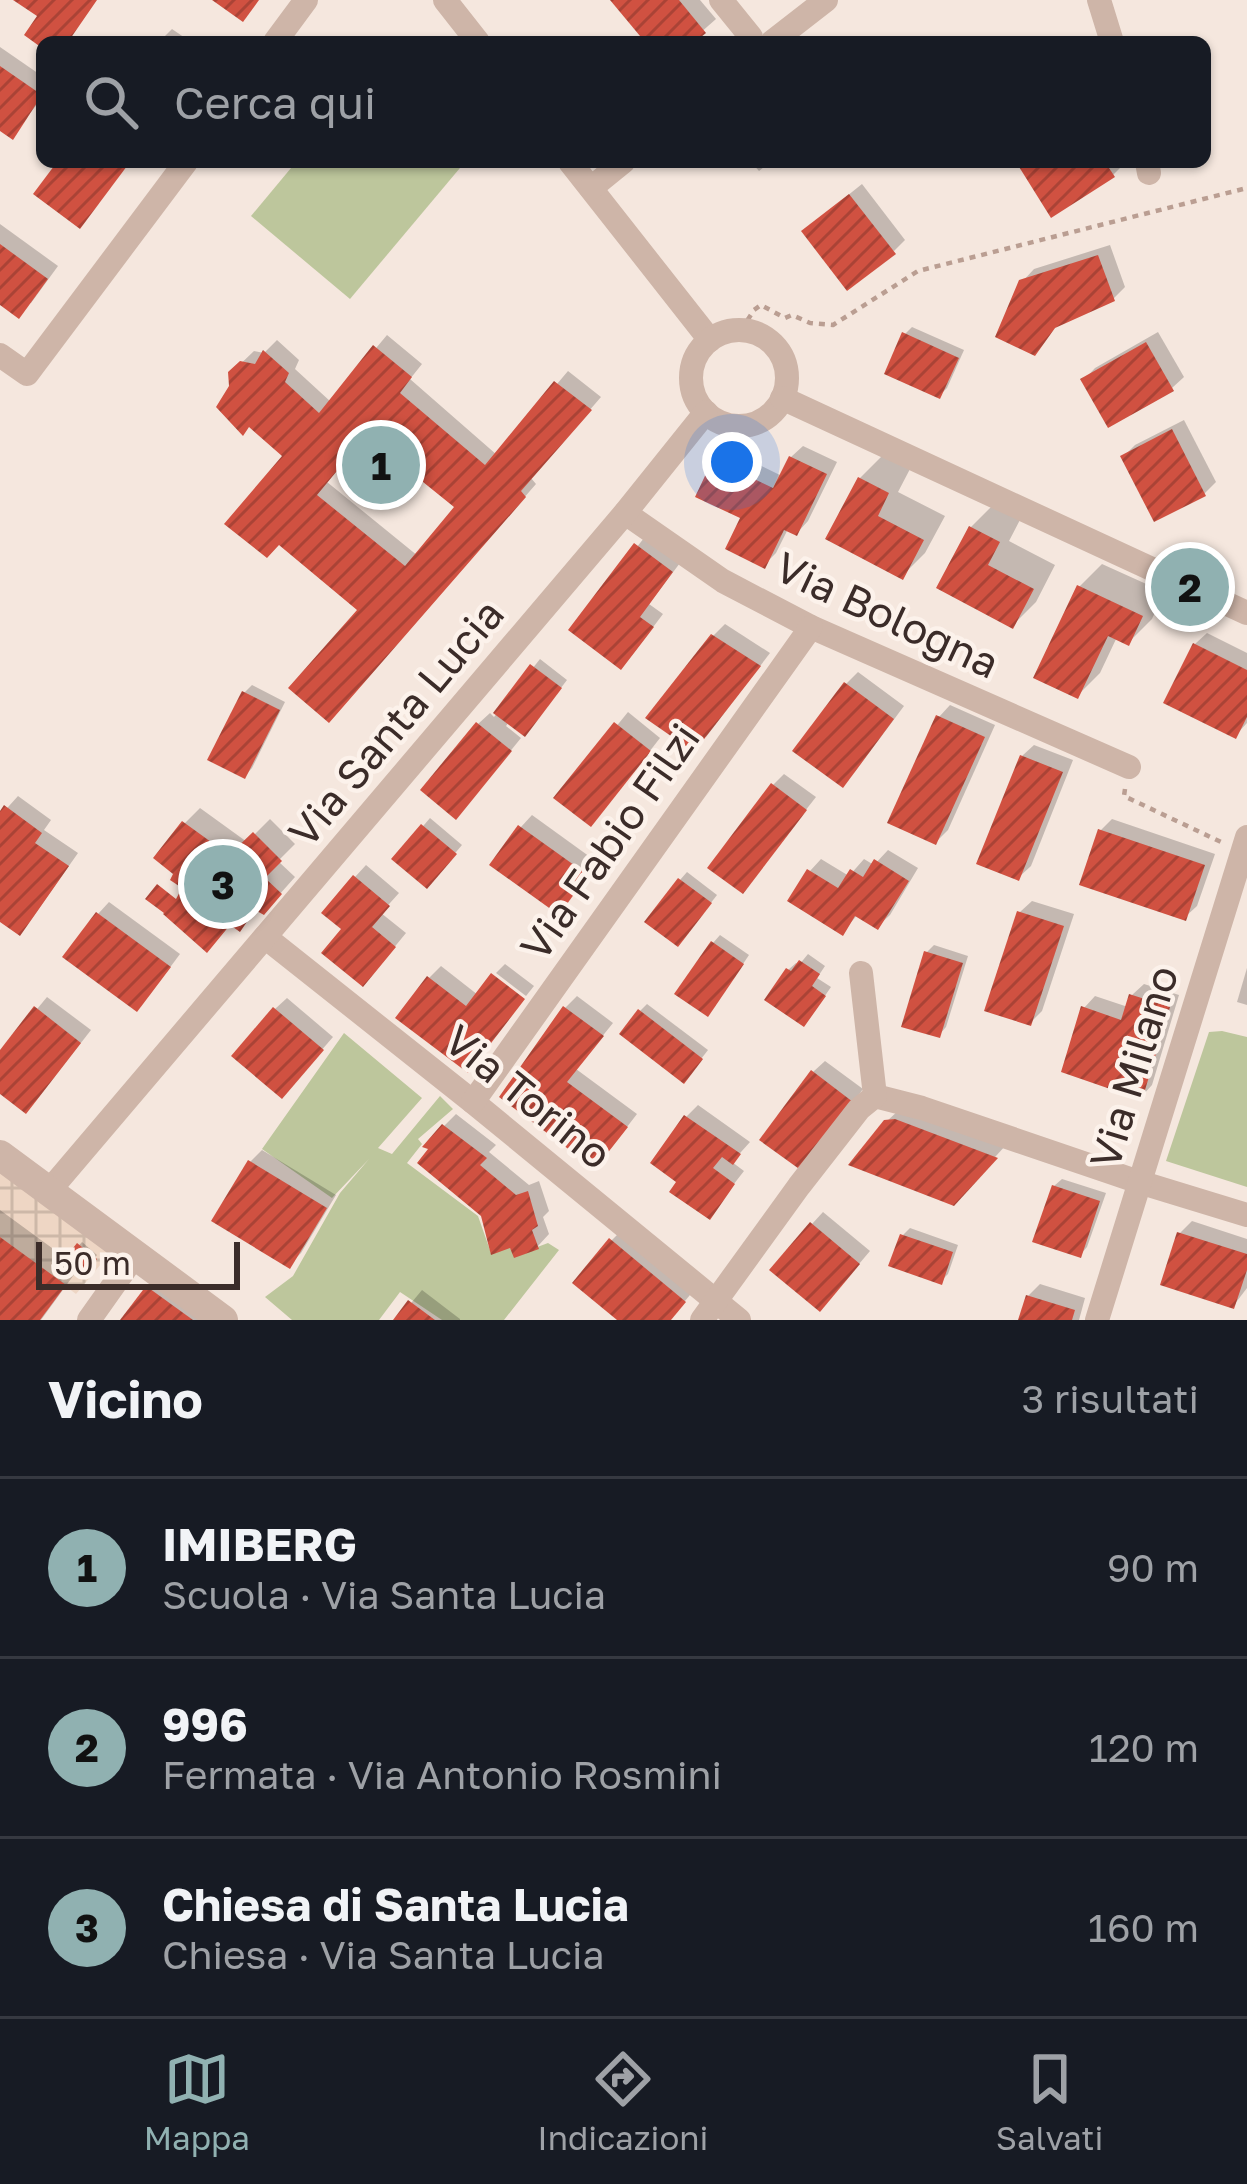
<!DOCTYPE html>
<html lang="it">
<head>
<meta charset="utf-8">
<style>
	:root { --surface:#171b24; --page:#242831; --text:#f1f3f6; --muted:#9ea1a6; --line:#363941; --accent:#90b1b1 }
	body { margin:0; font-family:"Golos Text",sans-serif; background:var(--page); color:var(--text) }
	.scale { position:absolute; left:36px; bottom:30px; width:204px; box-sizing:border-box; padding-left:12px; border:6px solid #3b2c29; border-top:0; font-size:33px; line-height:42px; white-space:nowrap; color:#3b2c29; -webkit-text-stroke:9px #fcf2eb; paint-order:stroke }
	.you { position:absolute; left:732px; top:462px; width:42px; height:42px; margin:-30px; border:9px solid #fff; border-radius:50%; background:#1a73e8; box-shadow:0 0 0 18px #1a73e833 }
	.badge { display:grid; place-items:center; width:78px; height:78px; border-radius:50%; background:var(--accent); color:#111; font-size:39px; font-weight:700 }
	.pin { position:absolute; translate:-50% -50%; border:6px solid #fff; box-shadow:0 3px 12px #0006 }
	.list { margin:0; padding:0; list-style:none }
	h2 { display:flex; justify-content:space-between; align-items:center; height:156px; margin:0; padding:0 48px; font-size:51px }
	h2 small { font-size:39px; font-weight:400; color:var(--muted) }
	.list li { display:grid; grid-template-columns:78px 1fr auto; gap:36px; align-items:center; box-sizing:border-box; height:180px; padding:0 48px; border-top:3px solid var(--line) }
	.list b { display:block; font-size:45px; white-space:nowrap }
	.list p { margin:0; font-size:39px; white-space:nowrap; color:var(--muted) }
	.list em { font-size:39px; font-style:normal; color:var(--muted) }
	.icon { flex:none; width:66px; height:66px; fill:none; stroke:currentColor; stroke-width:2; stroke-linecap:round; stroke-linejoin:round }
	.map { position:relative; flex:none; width:1247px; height:1320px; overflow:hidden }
	.search { position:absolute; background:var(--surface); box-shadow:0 3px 9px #0004; left:36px; right:36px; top:36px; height:132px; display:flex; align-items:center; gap:30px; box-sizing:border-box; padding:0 42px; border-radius:18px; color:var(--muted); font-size:45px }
	.sheet { height:696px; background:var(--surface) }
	nav { display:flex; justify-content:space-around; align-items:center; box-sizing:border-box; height:168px; border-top:3px solid var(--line); background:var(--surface); font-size:33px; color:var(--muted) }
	nav a { display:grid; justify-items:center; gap:6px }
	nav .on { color:var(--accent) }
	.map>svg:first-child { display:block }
</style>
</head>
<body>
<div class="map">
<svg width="1247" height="1320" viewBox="0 0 1247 1320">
	<defs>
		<pattern id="plaza-grid" width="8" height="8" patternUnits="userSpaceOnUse" patternTransform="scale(3)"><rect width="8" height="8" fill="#eed6c4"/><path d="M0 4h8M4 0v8" fill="none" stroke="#cdb8a8"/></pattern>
		<pattern id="building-hatch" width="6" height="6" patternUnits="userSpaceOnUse" patternTransform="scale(3)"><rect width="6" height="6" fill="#d05141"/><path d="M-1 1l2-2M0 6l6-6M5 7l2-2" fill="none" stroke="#aa4336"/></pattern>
	</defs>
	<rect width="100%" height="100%" fill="#f5e7de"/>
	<g fill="#bdc69c">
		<path d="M296,162H465L350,299L251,216Z"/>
		<path d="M1222,1031L1247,1037V1187L1166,1161L1209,1032Z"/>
		<path d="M344,1033L422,1098L378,1148L392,1154L440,1096L453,1109L418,1139L422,1144L407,1163L478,1216L491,1253L509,1247L516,1255L548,1243L559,1250L504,1320H442L400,1292L379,1320H292L265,1297L293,1276L340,1193L369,1159L332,1198L262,1149Z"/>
	</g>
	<path fill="url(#plaza-grid)" d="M0,1169L111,1252L76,1294L0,1237Z"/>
	<g fill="#0003" fill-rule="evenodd">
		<path d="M614,0H700L716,19L690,42H649Z"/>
		<path d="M172,29L191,42H159Z"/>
		<path d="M0,47L42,76V98L12,136L0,127Z"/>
		<path d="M751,162H770L759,171Z"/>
		<path d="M1019,162H1126L1113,175Z"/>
		<path d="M862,184L905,240L894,251L817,220Z"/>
		<path d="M0,224L58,266L31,303L0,301Z"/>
		<path d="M1110,245L1125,287L1113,299L1059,323L1035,352L1022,282L1034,269Z"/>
		<path d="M912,327L964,350L947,388L940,395L905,334Z"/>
		<path d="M1158,332L1184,377L1172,388L1084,380L1095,368Z"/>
		<path d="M387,335L422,364L410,379L497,455L568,371L601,397L531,478L536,484L341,708L361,610L286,455L232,387L231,373L254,351L264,353L277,340L299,360L295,369L331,402ZM367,433L458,506L418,556L327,482Z"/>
		<path d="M1184,420L1216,482L1204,494L1123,457L1135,445Z"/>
		<path d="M803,446L837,462L808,521L797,533L788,529L776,553L764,565L715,461L727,449L782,476L791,457Z"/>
		<path d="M883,455L910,469L898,492L945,516L925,553L902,576L860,478Z"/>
		<path d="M994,504L1021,518L1009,541L1055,565L1036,602L1013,625L971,527Z"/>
		<path d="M648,533L683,559L649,604L663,614L632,655L572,629Z"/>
		<path d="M1102,564L1164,592L1152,619L1129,642L1117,637L1100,673L1077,696L1079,587Z"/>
		<path d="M725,624L770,653L706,737L713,636Z"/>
		<path d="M1207,633L1247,653V723L1235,736L1195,644Z"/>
		<path d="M540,659L567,680L532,726L509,722L506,726L521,738L467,804L478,724L490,713L494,717Z"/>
		<path d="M858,672L904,706L854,773L846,684Z"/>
		<path d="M252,685L285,702L252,768L245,776V692Z"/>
		<path d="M950,705L995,725L948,830L936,842L939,717Z"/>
		<path d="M628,712L660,738L602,812L558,798Z"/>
		<path d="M1034,745L1073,760L1031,866L1019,877L1022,756Z"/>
		<path d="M784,774L816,797L743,890L773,785Z"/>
		<path d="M18,796L51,820L44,830L78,853L31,920L20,932L0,918V816Z"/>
		<path d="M200,808L247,842L270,819L295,844L278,861L295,877L279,895L258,908L239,928L186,887L185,823Z"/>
		<path d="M532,815L597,862L559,911L521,827Z"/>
		<path d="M430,818L462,845L434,878L395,859Z"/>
		<path d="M1112,819L1215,854L1197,906L1185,917L1100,831Z"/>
		<path d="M888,850L918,868L890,915L878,926L858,914L843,932L810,871L821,859L849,876L864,859L874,865Z"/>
		<path d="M366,865L399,893L381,913L406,933L374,972L346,929L355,877Z"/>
		<path d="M687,872L717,895L685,936L680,880Z"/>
		<path d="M1032,901L1074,914L1042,1011L1030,1023L1020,912Z"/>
		<path d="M109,902L180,954L148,997L98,914Z"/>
		<path d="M720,935L749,955L715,1006L713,943Z"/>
		<path d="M934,945L968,956L946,1027L939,1035L926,953Z"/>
		<path d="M808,954L825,966L817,978L831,987L811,1016L788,970L796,963L799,965Z"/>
		<path d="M505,964L534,986L526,996L496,973Z"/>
		<path d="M441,966L478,995L479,1058L429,978Z"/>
		<path d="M1247,968V1005L1237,1002Z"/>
		<path d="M1144,984L1179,995L1152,1085L1141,1097L1084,1008L1095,996L1128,1007L1132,995Z"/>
		<path d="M577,996L613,1023L576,1069L637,1114L606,1154L503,1096L565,1008Z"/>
		<path d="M47,997L91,1030L38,1098L0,1090V1054Z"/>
		<path d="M287,998L333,1037L293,1083L275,1009Z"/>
		<path d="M647,1004L708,1050L691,1072L640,1011Z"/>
		<path d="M825,1061L863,1089L813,1156V1072Z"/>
		<path d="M698,1105L750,1142L732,1162L744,1171L709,1216L681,1181L686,1117Z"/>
		<path d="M899,1110L1006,1145L965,1190L886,1122Z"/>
		<path d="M456,1114L496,1145L489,1152L529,1185L539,1181L549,1211L543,1217L549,1234L538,1246L444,1126Z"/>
		<path d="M262,1150L336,1195L301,1253L289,1265L250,1162Z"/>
		<path d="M1062,1179L1106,1193L1087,1247L1080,1255L1054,1186Z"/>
		<path d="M0,1210L67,1259L82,1242L97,1255L85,1269L81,1265L41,1320H0Z"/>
		<path d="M823,1212L870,1251L832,1296L812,1224Z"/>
		<path d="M1192,1221L1247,1239V1288L1234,1305L1180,1233Z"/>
		<path d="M910,1228L958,1245L948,1274L941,1281L903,1235Z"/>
		<path d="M623,1229L695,1289L669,1320H621L612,1240Z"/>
		<path d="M160,1276L201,1320H125Z"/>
		<path d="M1040,1284L1085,1298L1079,1320H1021L1028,1296Z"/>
		<path d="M422,1290L460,1319V1320H397Z"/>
	</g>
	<g fill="url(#building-hatch)" fill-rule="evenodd">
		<path d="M13,0H97L68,42H42V48L24,35L37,16Z"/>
		<path d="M212,0H259L243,22Z"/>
		<path d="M610,0H679L706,33L695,42H645Z"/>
		<path d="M0,66L42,95L13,140L0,131Z"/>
		<path d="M57,162H130L80,229L33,194Z"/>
		<path d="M1016,162H1105L1115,177L1051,218Z"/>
		<path d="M849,194L896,254L847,291L801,231Z"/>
		<path d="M0,244L48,279L19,319L0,305Z"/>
		<path d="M1098,255L1115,301L1055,328L1035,356L995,337L1019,280Z"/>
		<path d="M902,332L959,358L940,399L884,374Z"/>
		<path d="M1146,342L1174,391L1108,428L1080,379Z"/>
		<path d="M373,345L412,377L400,393L485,465L554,381L592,410L521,491L526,497L329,723L288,688L357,610L279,545L267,558L224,524L282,456L249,427L243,436L216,407L229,386L228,372L240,361L255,364L263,350L289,373L285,382L319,413ZM366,436L454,507L405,566L317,495Z"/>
		<path d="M1172,429L1206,496L1154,522L1120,456Z"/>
		<path d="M789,456L827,474L797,536L784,530L765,569L725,549L740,518L695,497L713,459L773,488Z"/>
		<path d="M858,477L889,493L878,516L924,540L903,580L825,539Z"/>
		<path d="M969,526L1000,542L988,565L1034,589L1013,629L936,588Z"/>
		<path d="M634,543L673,572L640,617L654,627L621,670L568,630Z"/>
		<path d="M1077,585L1143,616L1129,646L1108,636L1078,699L1033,678Z"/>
		<path d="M711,634L761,666L694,752L645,718Z"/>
		<path d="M1193,643L1247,670V717L1236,739L1163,703Z"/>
		<path d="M530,664L562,688L525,737L493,713Z"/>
		<path d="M844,682L894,719L843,788L792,751Z"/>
		<path d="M242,691L280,710L245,779L207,760Z"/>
		<path d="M936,715L985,737L936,845L887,823Z"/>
		<path d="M476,722L512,751L456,820L420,790Z"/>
		<path d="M614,722L651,751L591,827L553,798Z"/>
		<path d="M1020,755L1063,772L1019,881L976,864Z"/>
		<path d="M771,783L807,810L743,894L707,868Z"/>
		<path d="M4,805L42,833L35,843L69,866L20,936L0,922V811Z"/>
		<path d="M182,821L229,855L253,832L282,861L265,878L282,894L264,915L255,910L240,932L230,925L207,953L163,914L164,913L145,899L157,884L176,899L182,888L170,880L173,874L153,858Z"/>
		<path d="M421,824L457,854L427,889L391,859Z"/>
		<path d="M518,825L588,875L559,915L489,865Z"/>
		<path d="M1098,829L1205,865L1186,921L1079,885Z"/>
		<path d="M874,859L909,881L878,930L855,916L843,936L787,901L807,869L838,888L850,869L863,877Z"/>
		<path d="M353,875L390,906L372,927L396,947L363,987L321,953L341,929L321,913Z"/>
		<path d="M678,878L712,903L678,947L644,922Z"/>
		<path d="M1017,911L1064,926L1031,1026L984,1011Z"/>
		<path d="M96,912L171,967L137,1012L62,957Z"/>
		<path d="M711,941L744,964L708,1017L674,994Z"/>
		<path d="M924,951L963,963L940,1038L901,1027Z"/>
		<path d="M799,960L820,974L812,986L826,996L804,1027L764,1000L786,968L791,971Z"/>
		<path d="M491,973L525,999L468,1073L395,1018L427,976L466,1006Z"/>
		<path d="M1129,994L1170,1007L1142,1100L1061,1072L1081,1006L1121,1020Z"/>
		<path d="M34,1006L81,1043L26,1114L0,1094V1050Z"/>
		<path d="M563,1006L604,1036L567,1082L628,1127L595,1169L499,1097Z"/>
		<path d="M273,1007L324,1050L282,1099L231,1056Z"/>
		<path d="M638,1009L703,1059L684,1084L619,1034Z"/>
		<path d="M811,1070L853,1102L802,1171L759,1140Z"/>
		<path d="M684,1115L741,1154L733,1165L722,1157L713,1168L735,1184L710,1220L669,1192L676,1182L650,1163Z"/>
		<path d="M895,1119L998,1158L954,1206L848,1165L884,1120Z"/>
		<path d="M442,1124L487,1158L480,1165L516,1195L528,1191L538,1226L532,1230L539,1249L514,1258L510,1248L491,1255L481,1216L417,1163L428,1149L422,1147Z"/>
		<path d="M248,1160L327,1208L290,1269L211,1221Z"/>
		<path d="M1052,1185L1100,1201L1081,1258L1032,1242Z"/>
		<path d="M810,1222L860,1264L820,1312L769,1270Z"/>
		<path d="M1177,1232L1247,1254V1270L1234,1309L1160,1285Z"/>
		<path d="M900,1234L953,1252L942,1285L888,1266Z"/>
		<path d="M0,1237L66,1285L40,1320H0Z"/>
		<path d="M609,1238L686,1302L671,1320H617L572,1283Z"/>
		<path d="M77,1243L97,1259L85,1273L66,1257Z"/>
		<path d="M146,1286L193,1320H120Z"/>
		<path d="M1026,1295L1075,1310L1072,1320H1018Z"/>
		<path d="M408,1300L435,1320H393Z"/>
	</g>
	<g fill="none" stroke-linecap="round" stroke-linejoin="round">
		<g stroke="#ba9e92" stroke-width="4.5" stroke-dasharray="6 6" stroke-linecap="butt">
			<path d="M741,330L754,310L761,305L785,318L792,315L810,323L833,325L918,271L1247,188"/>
			<path d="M1125,789L1124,796L1221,842"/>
		</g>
		<g stroke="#ceb5a8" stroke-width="24">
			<path d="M445,0L478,42"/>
			<path d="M721,0L751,37"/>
			<path d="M1099,0L1112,42"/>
			<path d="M275,42L306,0"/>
			<path d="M772,42L826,0"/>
			<path d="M570,162L710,340"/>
			<path d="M1147,162L1149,173"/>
			<path d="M591,188L623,162"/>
			<circle cx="739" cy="378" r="48"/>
			<path d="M0,355L27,374L186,162"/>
			<path d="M782,398L1247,613"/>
			<path d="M625,513L723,581L811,627L1129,767"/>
			<path d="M265,937L473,1102L739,1320"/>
			<path d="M875,1096L922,1108L1139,1182L1247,1215"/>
			<path d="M473,1102L811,627"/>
			<path d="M49,1191L625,513L706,412"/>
			<path d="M89,1320L135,1255"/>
			<path d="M702,1320L799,1186L859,1109L875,1096L861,973"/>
			<path d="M1097,1320L1247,837"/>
		</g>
		<path stroke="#ceb5a8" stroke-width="30" d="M0,1155L223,1320"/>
	</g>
	<g text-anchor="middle" stroke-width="9" stroke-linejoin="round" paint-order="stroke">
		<g font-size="42" fill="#3b2c29" stroke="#fcf2eb">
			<text transform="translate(887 615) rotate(25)" y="15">Via Bologna</text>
			<text transform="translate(396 723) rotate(-50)" y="15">Via Santa Lucia</text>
			<text transform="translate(610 842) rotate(-55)" y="15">Via Fabio Filzi</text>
			<text transform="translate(1134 1067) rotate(-73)" y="15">Via Milano</text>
			<text transform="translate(528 1097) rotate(39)" y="15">Via Torino</text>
		</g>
	</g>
</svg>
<div class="scale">50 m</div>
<div class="you"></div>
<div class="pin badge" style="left:381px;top:465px">1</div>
<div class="pin badge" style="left:1190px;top:587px">2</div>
<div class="pin badge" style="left:223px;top:884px">3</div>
<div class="search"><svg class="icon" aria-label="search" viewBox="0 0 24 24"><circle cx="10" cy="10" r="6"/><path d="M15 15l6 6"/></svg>Cerca qui</div>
</div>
<section class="sheet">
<h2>Vicino<small>3 risultati</small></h2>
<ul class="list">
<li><span class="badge">1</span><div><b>IMIBERG</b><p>Scuola · Via Santa Lucia</p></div><em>90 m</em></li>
<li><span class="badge">2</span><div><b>996</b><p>Fermata · Via Antonio Rosmini</p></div><em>120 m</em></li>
<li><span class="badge">3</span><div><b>Chiesa di Santa Lucia</b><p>Chiesa · Via Santa Lucia</p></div><em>160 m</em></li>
</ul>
</section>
<nav>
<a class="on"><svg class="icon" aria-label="map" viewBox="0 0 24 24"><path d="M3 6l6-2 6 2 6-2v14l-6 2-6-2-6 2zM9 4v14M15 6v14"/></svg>Mappa</a>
<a><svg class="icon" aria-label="directions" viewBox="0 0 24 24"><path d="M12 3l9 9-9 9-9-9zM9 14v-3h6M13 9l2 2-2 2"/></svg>Indicazioni</a>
<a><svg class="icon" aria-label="saved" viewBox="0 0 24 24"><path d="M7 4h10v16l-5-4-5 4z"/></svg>Salvati</a>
</nav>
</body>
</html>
